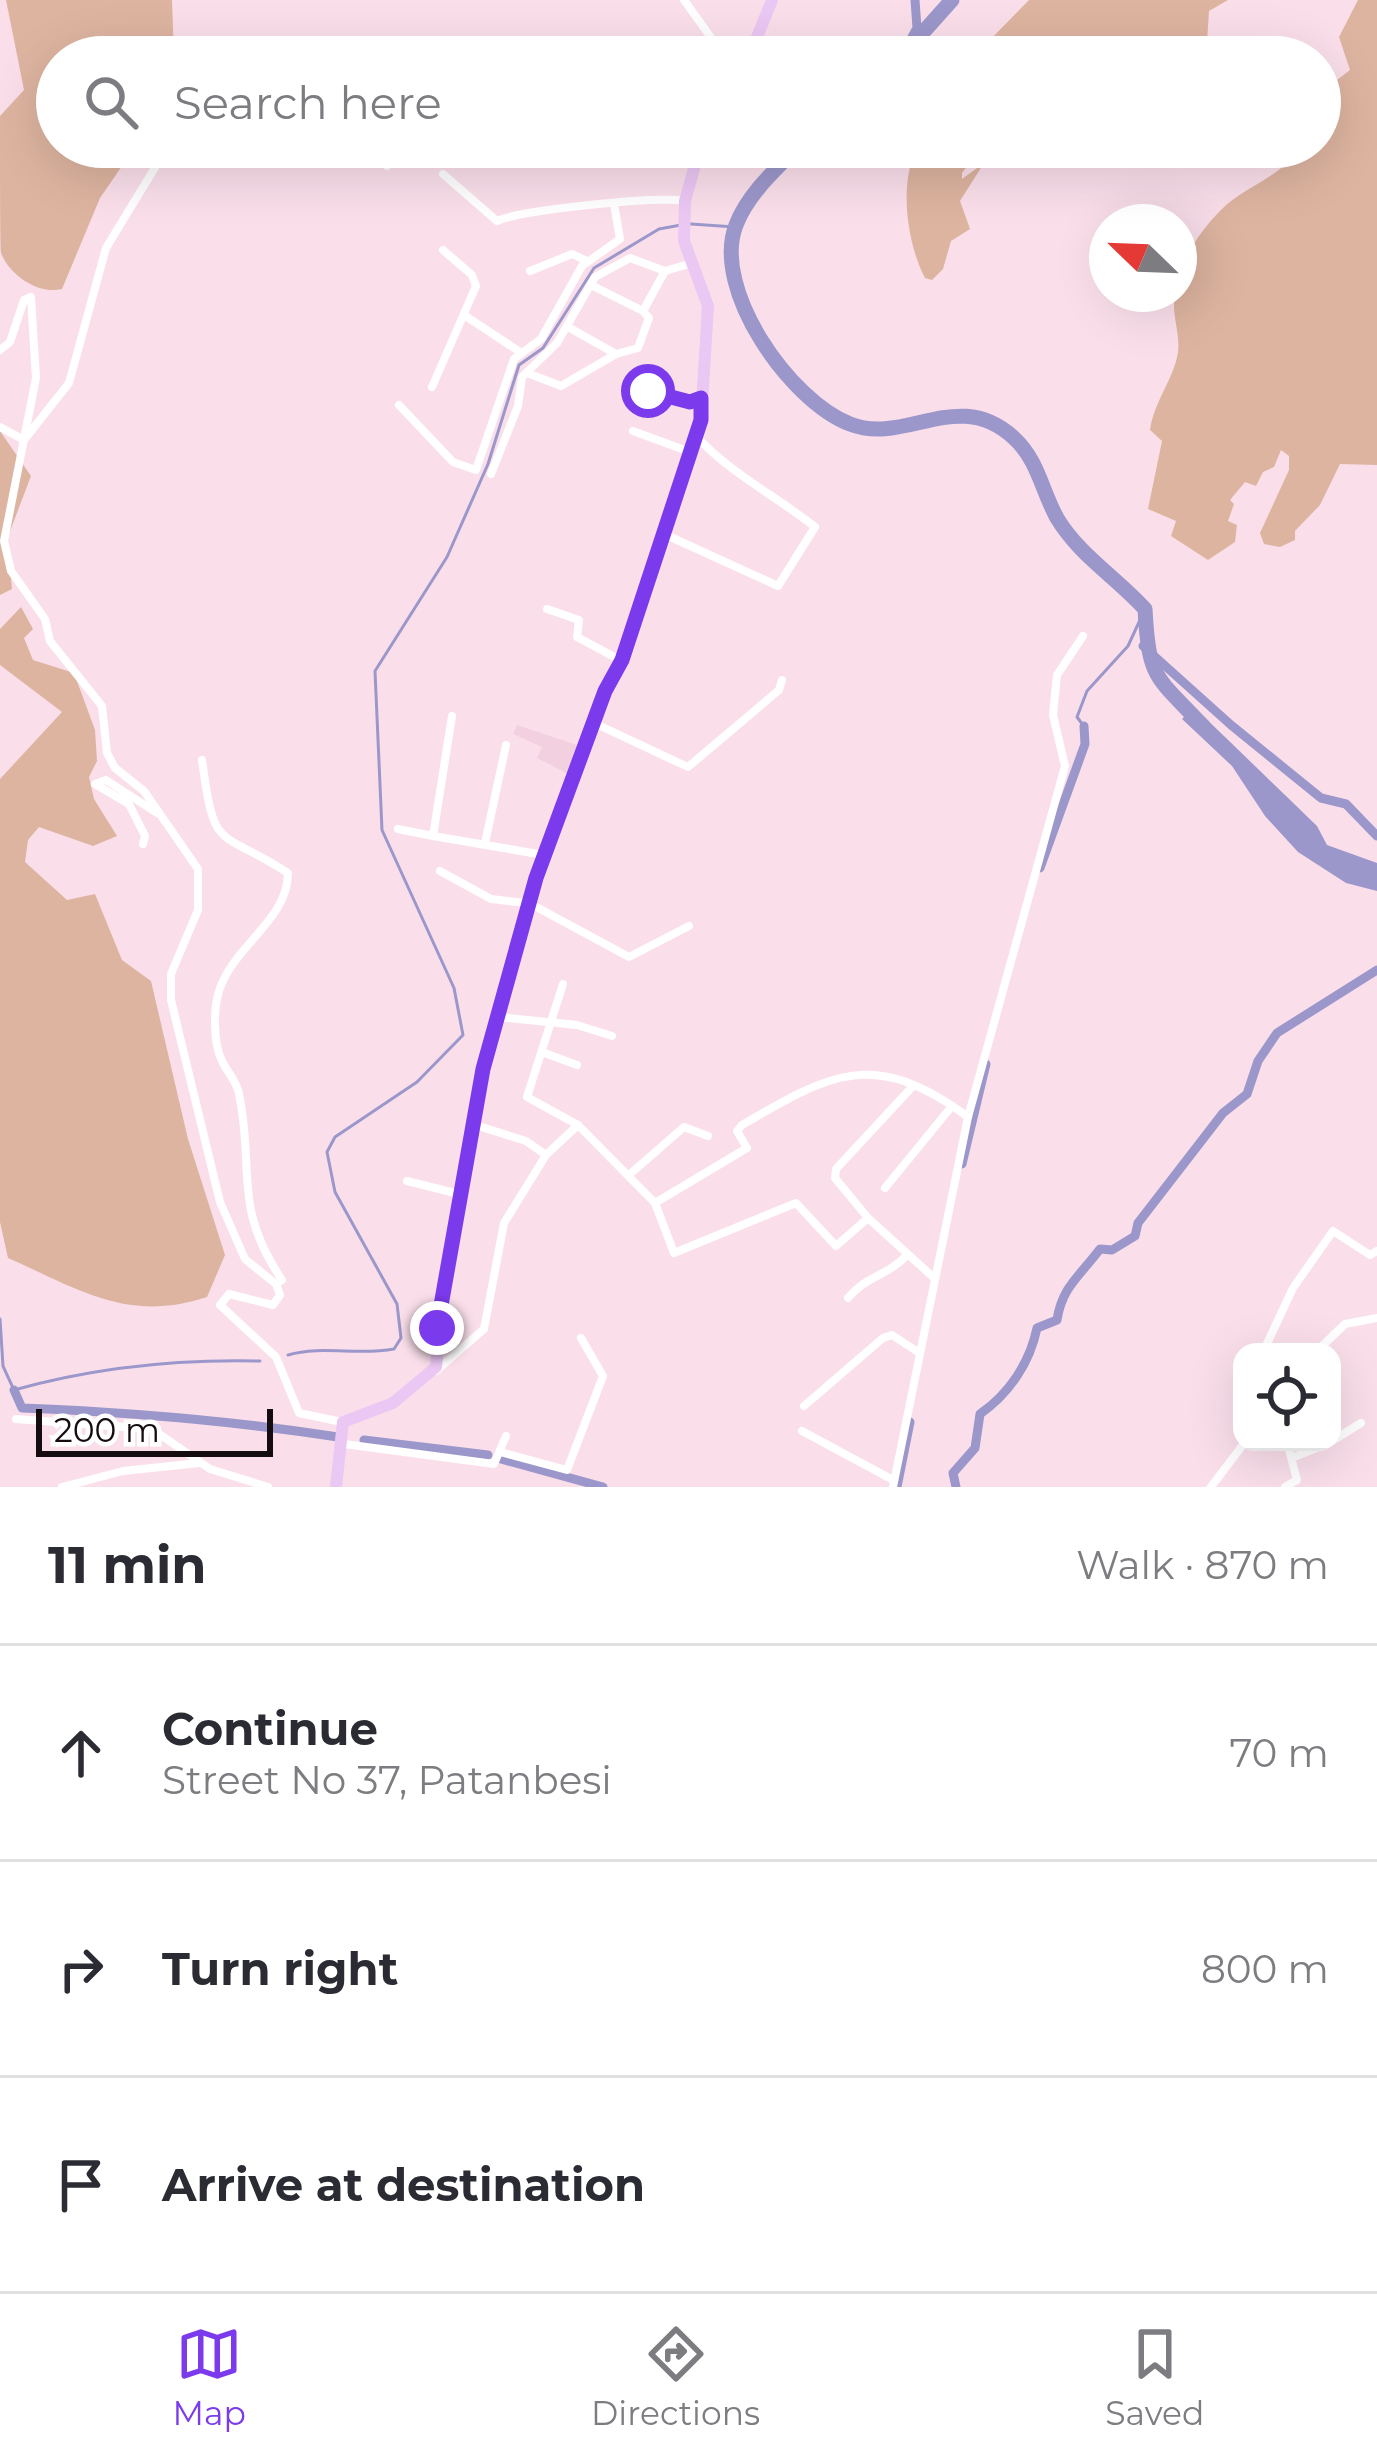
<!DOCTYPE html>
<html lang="en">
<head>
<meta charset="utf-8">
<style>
	:root { --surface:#fff; --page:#f7f7f7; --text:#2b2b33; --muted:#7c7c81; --line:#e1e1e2; --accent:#7c3aed }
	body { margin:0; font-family:Montserrat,sans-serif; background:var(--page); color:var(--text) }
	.controls { position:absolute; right:36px; bottom:36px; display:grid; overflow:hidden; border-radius:24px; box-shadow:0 12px 48px #0002 }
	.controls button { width:108px; height:108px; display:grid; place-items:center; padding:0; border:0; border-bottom:3px solid var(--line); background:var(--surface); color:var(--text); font:60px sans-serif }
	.compass { position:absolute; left:1089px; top:204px; width:108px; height:108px; border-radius:50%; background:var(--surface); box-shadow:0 12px 48px #0002; rotate:293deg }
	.scale { position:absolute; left:36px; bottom:30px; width:237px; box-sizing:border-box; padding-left:12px; border:6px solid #150c10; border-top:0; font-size:33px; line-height:42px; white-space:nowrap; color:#150c10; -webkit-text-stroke:9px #fff; paint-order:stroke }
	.stop { position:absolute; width:36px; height:36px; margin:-27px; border:9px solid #7c3aed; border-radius:50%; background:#fff }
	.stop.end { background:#7c3aed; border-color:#fff; box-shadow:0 3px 12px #0008 }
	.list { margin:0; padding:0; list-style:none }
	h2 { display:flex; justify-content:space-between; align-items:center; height:156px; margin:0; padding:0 48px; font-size:51px }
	h2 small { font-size:39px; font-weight:400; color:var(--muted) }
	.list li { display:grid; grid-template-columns:78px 1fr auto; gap:36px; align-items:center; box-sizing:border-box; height:216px; padding:0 48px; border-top:3px solid var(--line) }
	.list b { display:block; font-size:45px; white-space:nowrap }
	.list p { margin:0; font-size:39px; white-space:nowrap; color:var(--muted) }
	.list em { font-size:39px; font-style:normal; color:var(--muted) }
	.icon { flex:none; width:66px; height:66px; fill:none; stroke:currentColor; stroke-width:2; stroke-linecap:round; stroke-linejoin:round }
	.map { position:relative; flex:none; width:1377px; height:1487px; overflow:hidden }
	.search { position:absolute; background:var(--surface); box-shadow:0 12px 48px #0002; left:36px; right:36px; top:36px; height:132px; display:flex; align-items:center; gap:30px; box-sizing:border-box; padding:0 42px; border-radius:66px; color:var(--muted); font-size:45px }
	.sheet { height:804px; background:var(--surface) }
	nav { display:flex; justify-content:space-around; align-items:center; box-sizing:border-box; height:168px; border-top:3px solid var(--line); background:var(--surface); font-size:33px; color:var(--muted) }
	nav a { display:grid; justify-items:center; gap:6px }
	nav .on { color:var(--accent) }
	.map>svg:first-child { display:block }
</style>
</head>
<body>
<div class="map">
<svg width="1377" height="1487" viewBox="0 0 1377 1487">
	<rect width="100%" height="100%" fill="#fadfeb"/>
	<path fill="#f2d0e0" d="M517,725L583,747L570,775L537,758L542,747L513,734Z"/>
	<g fill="#ddb4a0">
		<path d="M6,0H172L174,57H57V147H135L100,198L62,289C39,295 10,276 1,253C0,233 0,143 0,116L24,90Z"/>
		<path d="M1029,0H1228L1209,11L1206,57H941L984,46Z"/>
		<path d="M1358,0H1377V465L1340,464L1320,505L1295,531V540L1280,547L1264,544L1260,533L1289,470V456L1281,450L1274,467L1263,472L1256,486L1245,482L1230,500L1234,504L1228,521L1237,525L1235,542L1208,560L1171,536L1176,521L1148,509L1162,441L1150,430C1154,401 1174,379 1178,352C1180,337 1174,320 1174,305C1174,273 1195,235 1221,210C1245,185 1282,178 1299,147H1320V93L1350,70L1339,37Z"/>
		<path d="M918,147H992L977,153L962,173V179L984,163L960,201L970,229L951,241L943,269L932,280L925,278C907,244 898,181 918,147Z"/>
		<path d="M0,431L31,476L7,539L12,589L0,595Z"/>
		<path d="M21,607L33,629L24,638L33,660L74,673L95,730L97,761L89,777L94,799L117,836L93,846L39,827L28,840L25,862L67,900L95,894L122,960L151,981L188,1139L225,1255L207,1297C128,1323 80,1290 8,1258L0,1222V779L62,712L0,665V629Z"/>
	</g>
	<path fill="#9c97ca" d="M1194,707L1317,826L1327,845L1377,863V891L1346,883L1298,852L1265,816L1232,766L1182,719Z"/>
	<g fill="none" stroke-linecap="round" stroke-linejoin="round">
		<g stroke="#9c97ca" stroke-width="3">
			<path d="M691,224L735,227"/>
			<path d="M1083,725L1077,717L1087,691L1128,646L1145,609"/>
			<path d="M0,1319L3,1366L14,1390C96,1367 175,1359 260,1361"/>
			<path d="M288,1355C322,1345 358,1356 394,1349L401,1338L397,1304L335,1192L327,1152L335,1137L417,1082L463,1035L454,988L382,830L375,671L447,557L488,464L519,365L543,348L594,268L659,229L681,225"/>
		</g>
		<g stroke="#9c97ca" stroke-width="9">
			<path d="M901,57L917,28L915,0"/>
			<path d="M1143,646L1231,725L1321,798L1346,804L1377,836"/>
			<path d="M1040,868L1085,744L1084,726"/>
			<path d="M962,1164L986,1064"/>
			<path d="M14,1390L22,1408C128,1412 234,1421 338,1437"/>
			<path d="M364,1440L488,1455"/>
			<path d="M501,1459L603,1487"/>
			<path d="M897,1487L910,1422"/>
			<path d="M956,1487L953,1473L975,1448L980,1414C1010,1393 1030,1362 1037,1328L1057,1320C1062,1287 1079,1277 1100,1249L1112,1250L1135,1236L1138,1223L1223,1113L1247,1094L1258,1061L1277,1033L1377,970"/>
		</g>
		<g stroke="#9c97ca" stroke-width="15">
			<path d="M901,57L952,0"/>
			<path d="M798,147C775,170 748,194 736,225C711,289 790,401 850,424C906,446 958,386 1014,438C1038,460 1042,491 1057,518C1079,555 1116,577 1145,609C1149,680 1155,675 1203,726"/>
		</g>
		<g stroke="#fff" stroke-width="8">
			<path d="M684,0L725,57"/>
			<path d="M755,47L768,57"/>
			<path d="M376,147L387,166"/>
			<path d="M443,174L497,221C521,210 656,196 684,201"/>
			<path d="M530,271L572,254L587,261"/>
			<path d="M591,285L643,311"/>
			<path d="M464,315L520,352"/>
			<path d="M568,327L616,354"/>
			<path d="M0,350L10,342L24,300L31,297L36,378L4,541L11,571L45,619L50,641L102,706L107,753L115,768L144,791L198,869V910L171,974V1000L220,1202L245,1259L276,1284L280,1295L273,1305L229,1294L220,1305L276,1357L299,1413L342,1422"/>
			<path d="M527,373L561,386L616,354L638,348L649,318L643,311L665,271L689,264"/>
			<path d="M432,387L476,286L472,275L443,250"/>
			<path d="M638,399L652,391L690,402L701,398"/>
			<path d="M399,405L453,462L476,470L514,359L541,339L582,266L620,239L614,204"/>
			<path d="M0,427L24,440L69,383L106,248L159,161L176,147"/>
			<path d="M633,431L690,452"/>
			<path d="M491,474L518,406L522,377L557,343L595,277L630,258L665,271"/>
			<path d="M664,534L778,586L815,527C776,496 730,473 697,437"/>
			<path d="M547,609L579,620L577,637L620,660"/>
			<path d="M452,716L433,836L544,855"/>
			<path d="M594,723L688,767L779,690L782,680"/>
			<path d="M202,760C215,855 217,827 288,873C288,919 236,944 220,988C213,1007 213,1043 222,1061C227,1072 237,1081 239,1094C255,1171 232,1206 282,1280L276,1284"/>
			<path d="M398,829L433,836"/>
			<path d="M485,843L506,745"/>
			<path d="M143,844L145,836L129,804L95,784L106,780L157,813"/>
			<path d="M440,871L491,899L526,903"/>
			<path d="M529,903L629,957L689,926"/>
			<path d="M563,984L527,1097L578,1125"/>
			<path d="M498,1017L577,1025L612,1036"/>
			<path d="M542,1052L577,1065"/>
			<path d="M472,1124L526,1141L546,1155L578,1125L655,1203L747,1148L737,1131L742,1125C831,1073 874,1048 968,1117"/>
			<path d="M630,1174L684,1127L708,1136"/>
			<path d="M407,1181L459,1194"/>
			<path d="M885,1188L952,1106"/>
			<path d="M655,1203L674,1253L796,1203L836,1246L868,1218L835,1178L836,1169L913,1086"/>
			<path d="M868,1218L932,1276"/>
			<path d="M848,1298C867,1275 888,1276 907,1255"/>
			<path d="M1263,1352L1293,1288L1333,1231L1370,1255L1377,1251"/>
			<path d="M1316,1352L1345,1324L1377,1318"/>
			<path d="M436,1371L484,1329L504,1223L546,1155"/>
			<path d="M1237,1372L1242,1369"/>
			<path d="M804,1406L883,1338L892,1335L918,1352"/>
			<path d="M16,1419L152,1429L210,1469L268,1487"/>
			<path d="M802,1431L893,1480"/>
			<path d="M1332,1441L1361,1423"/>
			<path d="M344,1444L494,1464L506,1436"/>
			<path d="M500,1452L567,1470L603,1376L581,1338"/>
			<path d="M1292,1458L1331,1442"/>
			<path d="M62,1487L123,1471L199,1463"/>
			<path d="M893,1487L968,1117L1065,766L1053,715L1057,675L1083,636"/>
			<path d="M1211,1487L1245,1442"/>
			<path d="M1285,1487L1297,1480L1287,1442"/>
		</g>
		<g stroke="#ebc7f4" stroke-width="12">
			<path d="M749,57L772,0"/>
			<path d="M336,1487L343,1422L393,1403L436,1367L443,1285L483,1069L535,877L605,691L621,660L701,420L708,306L684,241L685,201L700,147"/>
		</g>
	</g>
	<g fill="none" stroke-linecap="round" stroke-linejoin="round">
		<path stroke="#7c3aed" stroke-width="15" d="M437,1328L483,1069L536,878L605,691L622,660L701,420V398L690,402L648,391"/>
	</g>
</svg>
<div class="controls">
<button><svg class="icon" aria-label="locate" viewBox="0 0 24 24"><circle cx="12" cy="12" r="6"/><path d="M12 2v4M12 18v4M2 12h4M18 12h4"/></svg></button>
</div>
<svg class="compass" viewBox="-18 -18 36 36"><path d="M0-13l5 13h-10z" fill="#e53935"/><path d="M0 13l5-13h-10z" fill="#7c7c81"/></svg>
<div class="scale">200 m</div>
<div class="stop" style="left:648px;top:391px"></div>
<div class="stop end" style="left:437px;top:1328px"></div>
<div class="search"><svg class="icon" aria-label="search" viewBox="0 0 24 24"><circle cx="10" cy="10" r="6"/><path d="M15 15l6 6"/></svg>Search here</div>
</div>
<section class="sheet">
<h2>11 min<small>Walk · 870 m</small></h2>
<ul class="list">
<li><svg class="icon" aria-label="ahead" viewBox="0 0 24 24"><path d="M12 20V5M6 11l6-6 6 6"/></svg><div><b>Continue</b><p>Street No 37, Patanbesi</p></div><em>70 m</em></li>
<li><svg class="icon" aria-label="right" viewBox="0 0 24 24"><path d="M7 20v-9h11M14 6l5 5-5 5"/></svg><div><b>Turn right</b></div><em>800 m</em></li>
<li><svg class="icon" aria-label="arrive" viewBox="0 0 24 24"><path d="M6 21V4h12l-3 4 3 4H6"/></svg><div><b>Arrive at destination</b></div></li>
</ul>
</section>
<nav>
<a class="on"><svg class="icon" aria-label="map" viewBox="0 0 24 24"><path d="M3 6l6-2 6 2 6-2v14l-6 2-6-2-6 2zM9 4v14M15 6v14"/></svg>Map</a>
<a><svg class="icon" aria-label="directions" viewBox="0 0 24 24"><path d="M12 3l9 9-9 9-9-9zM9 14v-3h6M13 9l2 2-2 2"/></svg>Directions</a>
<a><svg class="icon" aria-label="saved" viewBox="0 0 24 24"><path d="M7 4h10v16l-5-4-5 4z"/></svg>Saved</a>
</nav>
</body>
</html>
